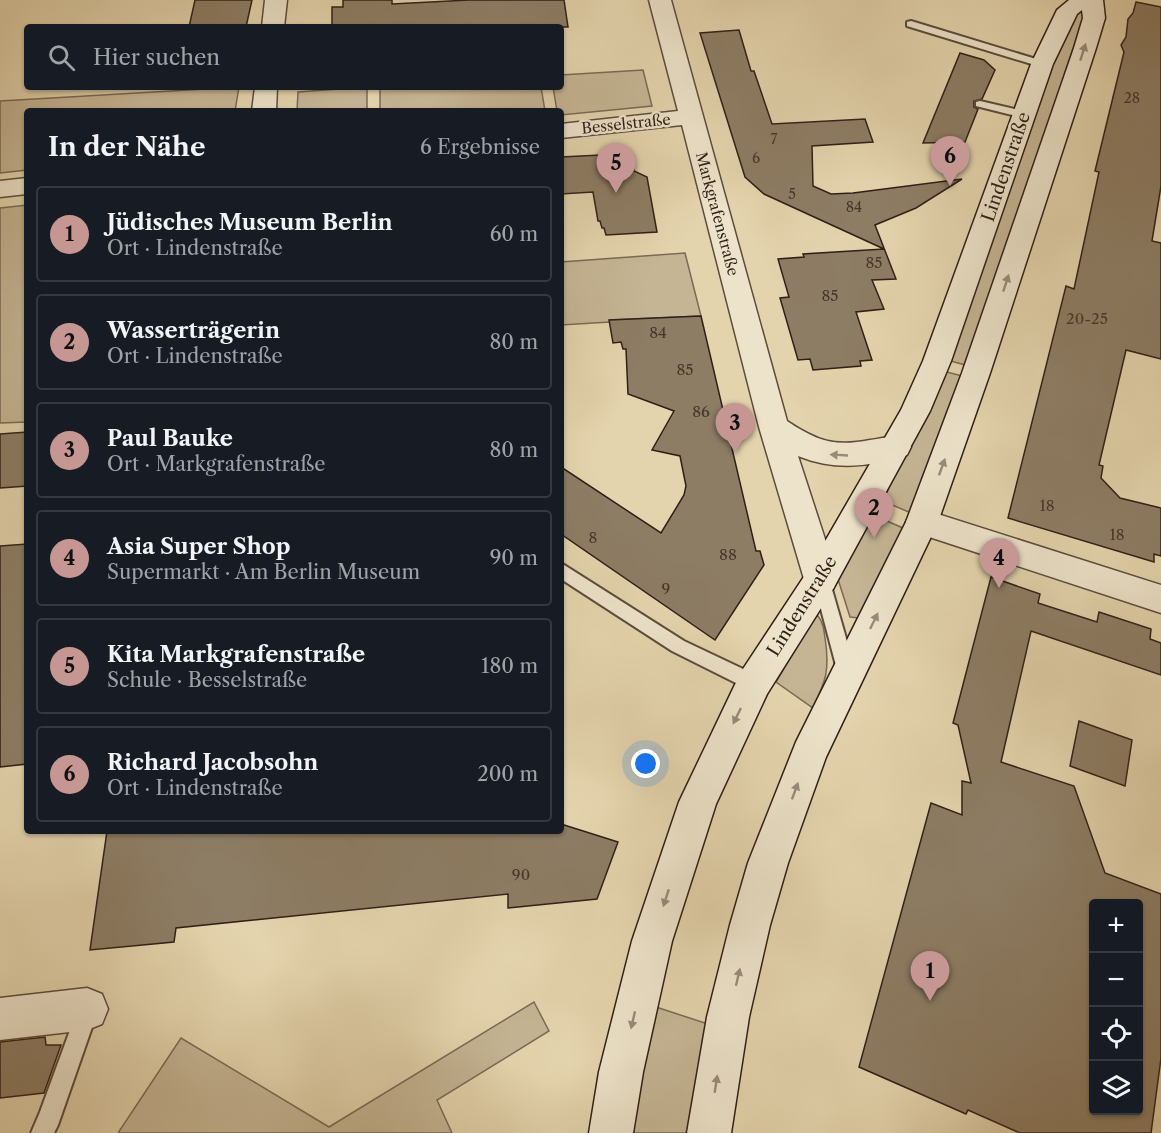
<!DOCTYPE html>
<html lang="de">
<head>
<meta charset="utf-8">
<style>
	:root { --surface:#171b24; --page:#242831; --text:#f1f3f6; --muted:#9ea1a6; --line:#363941; --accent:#c59692 }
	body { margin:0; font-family:"Libre Caslon Text",serif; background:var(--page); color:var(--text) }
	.controls { position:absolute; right:18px; bottom:18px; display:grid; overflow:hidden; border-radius:6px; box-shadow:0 2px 4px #0004 }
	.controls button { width:54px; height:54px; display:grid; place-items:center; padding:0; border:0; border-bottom:2px solid var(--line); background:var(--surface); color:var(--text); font:30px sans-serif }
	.you { position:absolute; left:646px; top:764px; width:21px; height:21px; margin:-15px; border:4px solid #fff; border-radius:50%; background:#1a73e8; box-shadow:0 0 0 9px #1a73e833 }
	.badge { display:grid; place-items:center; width:39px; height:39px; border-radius:50%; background:var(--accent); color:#111; font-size:20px; font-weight:700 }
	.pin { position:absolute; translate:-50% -50px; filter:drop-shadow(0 2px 3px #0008) }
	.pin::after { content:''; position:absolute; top:32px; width:21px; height:18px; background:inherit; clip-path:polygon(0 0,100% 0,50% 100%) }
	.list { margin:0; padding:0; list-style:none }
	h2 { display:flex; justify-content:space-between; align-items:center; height:78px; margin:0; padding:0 24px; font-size:26px }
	h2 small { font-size:20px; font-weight:400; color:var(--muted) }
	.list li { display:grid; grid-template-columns:39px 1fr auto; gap:18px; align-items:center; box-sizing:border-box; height:96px; margin:0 12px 12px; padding:0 12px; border:2px solid var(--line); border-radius:6px }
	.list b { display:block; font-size:22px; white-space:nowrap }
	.list p { margin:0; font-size:20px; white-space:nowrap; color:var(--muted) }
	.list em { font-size:20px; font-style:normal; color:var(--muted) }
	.icon { flex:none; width:33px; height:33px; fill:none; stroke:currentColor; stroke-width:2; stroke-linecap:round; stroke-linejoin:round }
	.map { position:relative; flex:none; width:1161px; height:1133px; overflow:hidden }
	.search { position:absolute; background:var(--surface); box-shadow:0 2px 4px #0004; left:24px; top:24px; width:540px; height:66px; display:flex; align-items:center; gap:15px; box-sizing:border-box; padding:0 21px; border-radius:6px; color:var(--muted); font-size:22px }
	.panel { position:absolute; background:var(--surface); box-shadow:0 2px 4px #0004; left:24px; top:108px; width:540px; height:726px; border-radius:6px }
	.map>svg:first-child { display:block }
</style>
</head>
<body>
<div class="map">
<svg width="1161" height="1133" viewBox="0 0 1161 1133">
	<rect width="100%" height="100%" fill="#e4d4ad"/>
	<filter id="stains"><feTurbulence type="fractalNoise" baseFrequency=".00333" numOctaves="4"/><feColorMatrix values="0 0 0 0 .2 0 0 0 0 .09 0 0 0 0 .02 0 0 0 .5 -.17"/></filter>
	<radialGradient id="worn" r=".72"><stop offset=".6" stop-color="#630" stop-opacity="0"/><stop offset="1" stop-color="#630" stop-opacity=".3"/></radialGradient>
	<g fill="#c5b594" stroke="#7a6a56" stroke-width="1.5">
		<path d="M1081,4L1087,6L969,366L947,360L1056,52Z"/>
		<path d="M643,70L652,106L561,115V111H557L553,87H561V75Z"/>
		<path d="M239,87L235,111H27V170L0,173V101Z"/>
		<path d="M367,87V111H297L298,92Z"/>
		<path d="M380,87H541L545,111H380Z"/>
		<path d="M27,205V422L0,423V208Z"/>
		<path d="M685,253L701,316L610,320V322L561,325V262Z"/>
		<path d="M943,371L966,377L911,513L883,501Z"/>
		<path d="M873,515L903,528L859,618L850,617L837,576Z"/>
		<path d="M818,616C823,622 824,630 825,638C830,670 826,680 813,708L776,682L814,617Z"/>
		<path d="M534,1002L549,1031L437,1100L452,1133H118L181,1038L329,1127Z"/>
		<path d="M656,1007L708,1024L690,1133H631Z"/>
	</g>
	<g fill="#8d7d65" stroke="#2f1f18" stroke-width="1.5" fill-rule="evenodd">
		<path d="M195,0H252L246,27H189Z"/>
		<path d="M343,0H392V4L469,0H564L568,27H332V7H343Z"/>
		<path d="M1136,2L1161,7V186L1152,241L1161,243V359L1126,350L1099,465L1103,466L1101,478L1120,498L1161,508V556L1154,554V562L1008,518L1066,286L1074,289L1099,172L1095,171L1124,52L1121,45L1126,37L1128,19L1133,13Z"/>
		<path d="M739,30L751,71H754L772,124L865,119L873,142L812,146L813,186L831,194L853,193L962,179L916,208L875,225L896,279L872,280L884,309L856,312L872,360L860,361L861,366L813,370L810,359L798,360L780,298L789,297L778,259L804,257L803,254L884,249L764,194L745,177L700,33Z"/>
		<path d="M960,53L984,60L995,70L982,99L974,101V107L978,109L965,142L923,143Z"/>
		<path d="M601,155L613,161L631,160L634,171L647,177L657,232L606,235L604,228H602L600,221H598L593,192L561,194V157Z"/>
		<path d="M701,316L756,551H760L764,565L715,640L561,534V467L661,533L684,495L686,486L680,456L652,450L674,411L628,394L626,349H623L621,342L613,343L609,320Z"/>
		<path d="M27,432V486L0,488V434Z"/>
		<path d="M27,544V764L0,767V546Z"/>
		<path d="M991,577L1040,594L1038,603L1097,622L1099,612L1151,629L1150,639L1161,643V675L1031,631L1001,762L1074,786L1105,873L1161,894V1058L1151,1133H1020L968,1110L966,1114L859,1067L931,803L962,815V781L971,783L958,725L953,723ZM1094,903H1138V1110H1094Z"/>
		<path d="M1079,721L1132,740L1125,786L1070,766Z"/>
		<path d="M561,824L618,842L597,899L508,908V894L176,928L174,942L90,950L107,831H561Z"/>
		<path d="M45,1037L46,1045H61L44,1093L0,1098V1042Z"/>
	</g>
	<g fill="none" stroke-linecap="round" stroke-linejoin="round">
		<defs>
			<g id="lane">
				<path d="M911,21L1046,62L1048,64L1046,66H1038L907,26V22Z"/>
				<path d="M980,101L1028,112L1030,114L1024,118L976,106V102Z"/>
				<path d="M561,563L684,641L760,677L763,683L760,689L754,691L748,689L672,651L561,579Z"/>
				<path d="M821,572L827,574L829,579L856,673L853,679L847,681L841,679L838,673L813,579L815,574Z"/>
				<path d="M87,999L94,1003L98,1010L58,1125L54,1133H31L40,1112L80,1003Z"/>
			</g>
			<g id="street">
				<path d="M265,0H287L284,27H262Z"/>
				<path d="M649,0H671L787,421C817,441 834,447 870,440C884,438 894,435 907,439L911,447L907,455C870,467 835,471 798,456L838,579L833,589L821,593L809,589L804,579L759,427L682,125L561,138V124L678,111Z"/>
				<path d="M255,87H277L276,111H252Z"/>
				<path d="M27,178V194L0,197V181Z"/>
				<path d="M922,509L1161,585V613L911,531L906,522L911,513Z"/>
				<path d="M87,988L102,994L108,1009L102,1024L87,1030L0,1040V998Z"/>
			</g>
			<path id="secondary" d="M1069,0H1103L1105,18L1096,48L990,373L938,522L826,757L788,863L770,925L749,1017L731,1133H687L707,1017L730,925L748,863L796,742L906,522L962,373L1074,48L1083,18L1082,10L1077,14L1053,64L951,361L930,411L833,589L767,694L716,804L672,941L643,1072L633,1133H589L599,1072L632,941L679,802L741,672L809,569L901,410L923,361L1031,64L1057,10Z"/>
		</defs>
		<use href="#lane" stroke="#5c4c3d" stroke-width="4"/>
		<use href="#street" stroke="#5c4c3d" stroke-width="3"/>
		<use href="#secondary" stroke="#2f1f18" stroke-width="3"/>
		<use href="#lane" fill="#ede3ca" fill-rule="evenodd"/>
		<use href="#street" fill="#ede3ca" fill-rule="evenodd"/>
		<use href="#secondary" fill="#ede3ca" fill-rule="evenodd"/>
	</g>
	<defs><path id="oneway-solid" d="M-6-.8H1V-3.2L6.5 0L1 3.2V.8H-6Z" transform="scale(1.5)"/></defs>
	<g fill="#988b7a">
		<use href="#oneway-solid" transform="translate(1083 52) rotate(-72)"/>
		<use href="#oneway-solid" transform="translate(1006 283) rotate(-72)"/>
		<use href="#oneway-solid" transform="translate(839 455) rotate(-177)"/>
		<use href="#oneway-solid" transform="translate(942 467) rotate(-70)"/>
		<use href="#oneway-solid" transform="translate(874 621) rotate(-64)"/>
		<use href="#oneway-solid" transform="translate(737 716) rotate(116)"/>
		<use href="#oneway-solid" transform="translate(795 791) rotate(-70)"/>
		<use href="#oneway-solid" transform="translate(666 898) rotate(108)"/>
		<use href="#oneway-solid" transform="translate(738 977) rotate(-77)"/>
		<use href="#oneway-solid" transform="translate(633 1020) rotate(103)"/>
		<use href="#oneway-solid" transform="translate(716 1084) rotate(-81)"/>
	</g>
	<g text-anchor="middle" stroke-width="5" stroke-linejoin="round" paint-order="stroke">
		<g font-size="14" fill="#46362b">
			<text x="1132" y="103">28</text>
			<text x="774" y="144">7</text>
			<text x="756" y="163">6</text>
			<text x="792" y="199">5</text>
			<text x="854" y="212">84</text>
		</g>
		<g font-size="15" fill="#2f1f18" stroke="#ede3ca">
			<text transform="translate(626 124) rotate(-6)" y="5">Besselstraße</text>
			<text transform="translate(717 214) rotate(75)" y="5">Markgrafenstraße</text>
		</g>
		<g font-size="15" fill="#46362b">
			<text x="874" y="268">85</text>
			<text x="830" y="301">85</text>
			<text x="1087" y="324">20-25</text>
			<text x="658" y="338">84</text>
			<text x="685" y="375">85</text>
			<text x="701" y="417">86</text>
			<text x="1047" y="511">18</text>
			<text x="1117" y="540">18</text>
			<text x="593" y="543">8</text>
			<text x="728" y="560">88</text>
			<text x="666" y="594">9</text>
			<text x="521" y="880">90</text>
		</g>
		<g font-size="18" fill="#2f1f18" stroke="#ede3ca">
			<text transform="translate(1006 167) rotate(-71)" y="6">Lindenstraße</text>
			<text transform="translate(802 606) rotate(-58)" y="6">Lindenstraße</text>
		</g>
	</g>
	<rect width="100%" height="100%" filter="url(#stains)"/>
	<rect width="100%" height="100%" fill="url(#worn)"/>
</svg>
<div class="controls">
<button>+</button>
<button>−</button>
<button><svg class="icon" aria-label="locate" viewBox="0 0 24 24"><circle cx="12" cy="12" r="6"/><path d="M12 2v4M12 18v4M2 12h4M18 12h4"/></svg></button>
<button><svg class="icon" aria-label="layers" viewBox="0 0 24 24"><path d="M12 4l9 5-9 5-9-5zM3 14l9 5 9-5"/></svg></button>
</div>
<div class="you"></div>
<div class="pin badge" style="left:930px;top:1001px">1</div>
<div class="pin badge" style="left:874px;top:538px">2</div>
<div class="pin badge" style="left:735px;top:453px">3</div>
<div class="pin badge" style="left:999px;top:588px">4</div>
<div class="pin badge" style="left:616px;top:193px">5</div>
<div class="pin badge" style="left:950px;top:186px">6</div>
<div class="search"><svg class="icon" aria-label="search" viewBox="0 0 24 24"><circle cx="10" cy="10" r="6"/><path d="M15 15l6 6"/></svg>Hier suchen</div>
<section class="panel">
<h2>In der Nähe<small>6 Ergebnisse</small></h2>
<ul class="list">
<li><span class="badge">1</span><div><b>Jüdisches Museum Berlin</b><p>Ort · Lindenstraße</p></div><em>60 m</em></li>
<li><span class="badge">2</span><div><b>Wasserträgerin</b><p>Ort · Lindenstraße</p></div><em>80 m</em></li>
<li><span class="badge">3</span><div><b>Paul Bauke</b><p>Ort · Markgrafenstraße</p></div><em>80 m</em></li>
<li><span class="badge">4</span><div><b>Asia Super Shop</b><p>Supermarkt · Am Berlin Museum</p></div><em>90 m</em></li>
<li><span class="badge">5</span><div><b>Kita Markgrafenstraße</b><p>Schule · Besselstraße</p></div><em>180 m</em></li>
<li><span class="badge">6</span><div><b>Richard Jacobsohn</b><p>Ort · Lindenstraße</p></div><em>200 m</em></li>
</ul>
</section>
</div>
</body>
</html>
